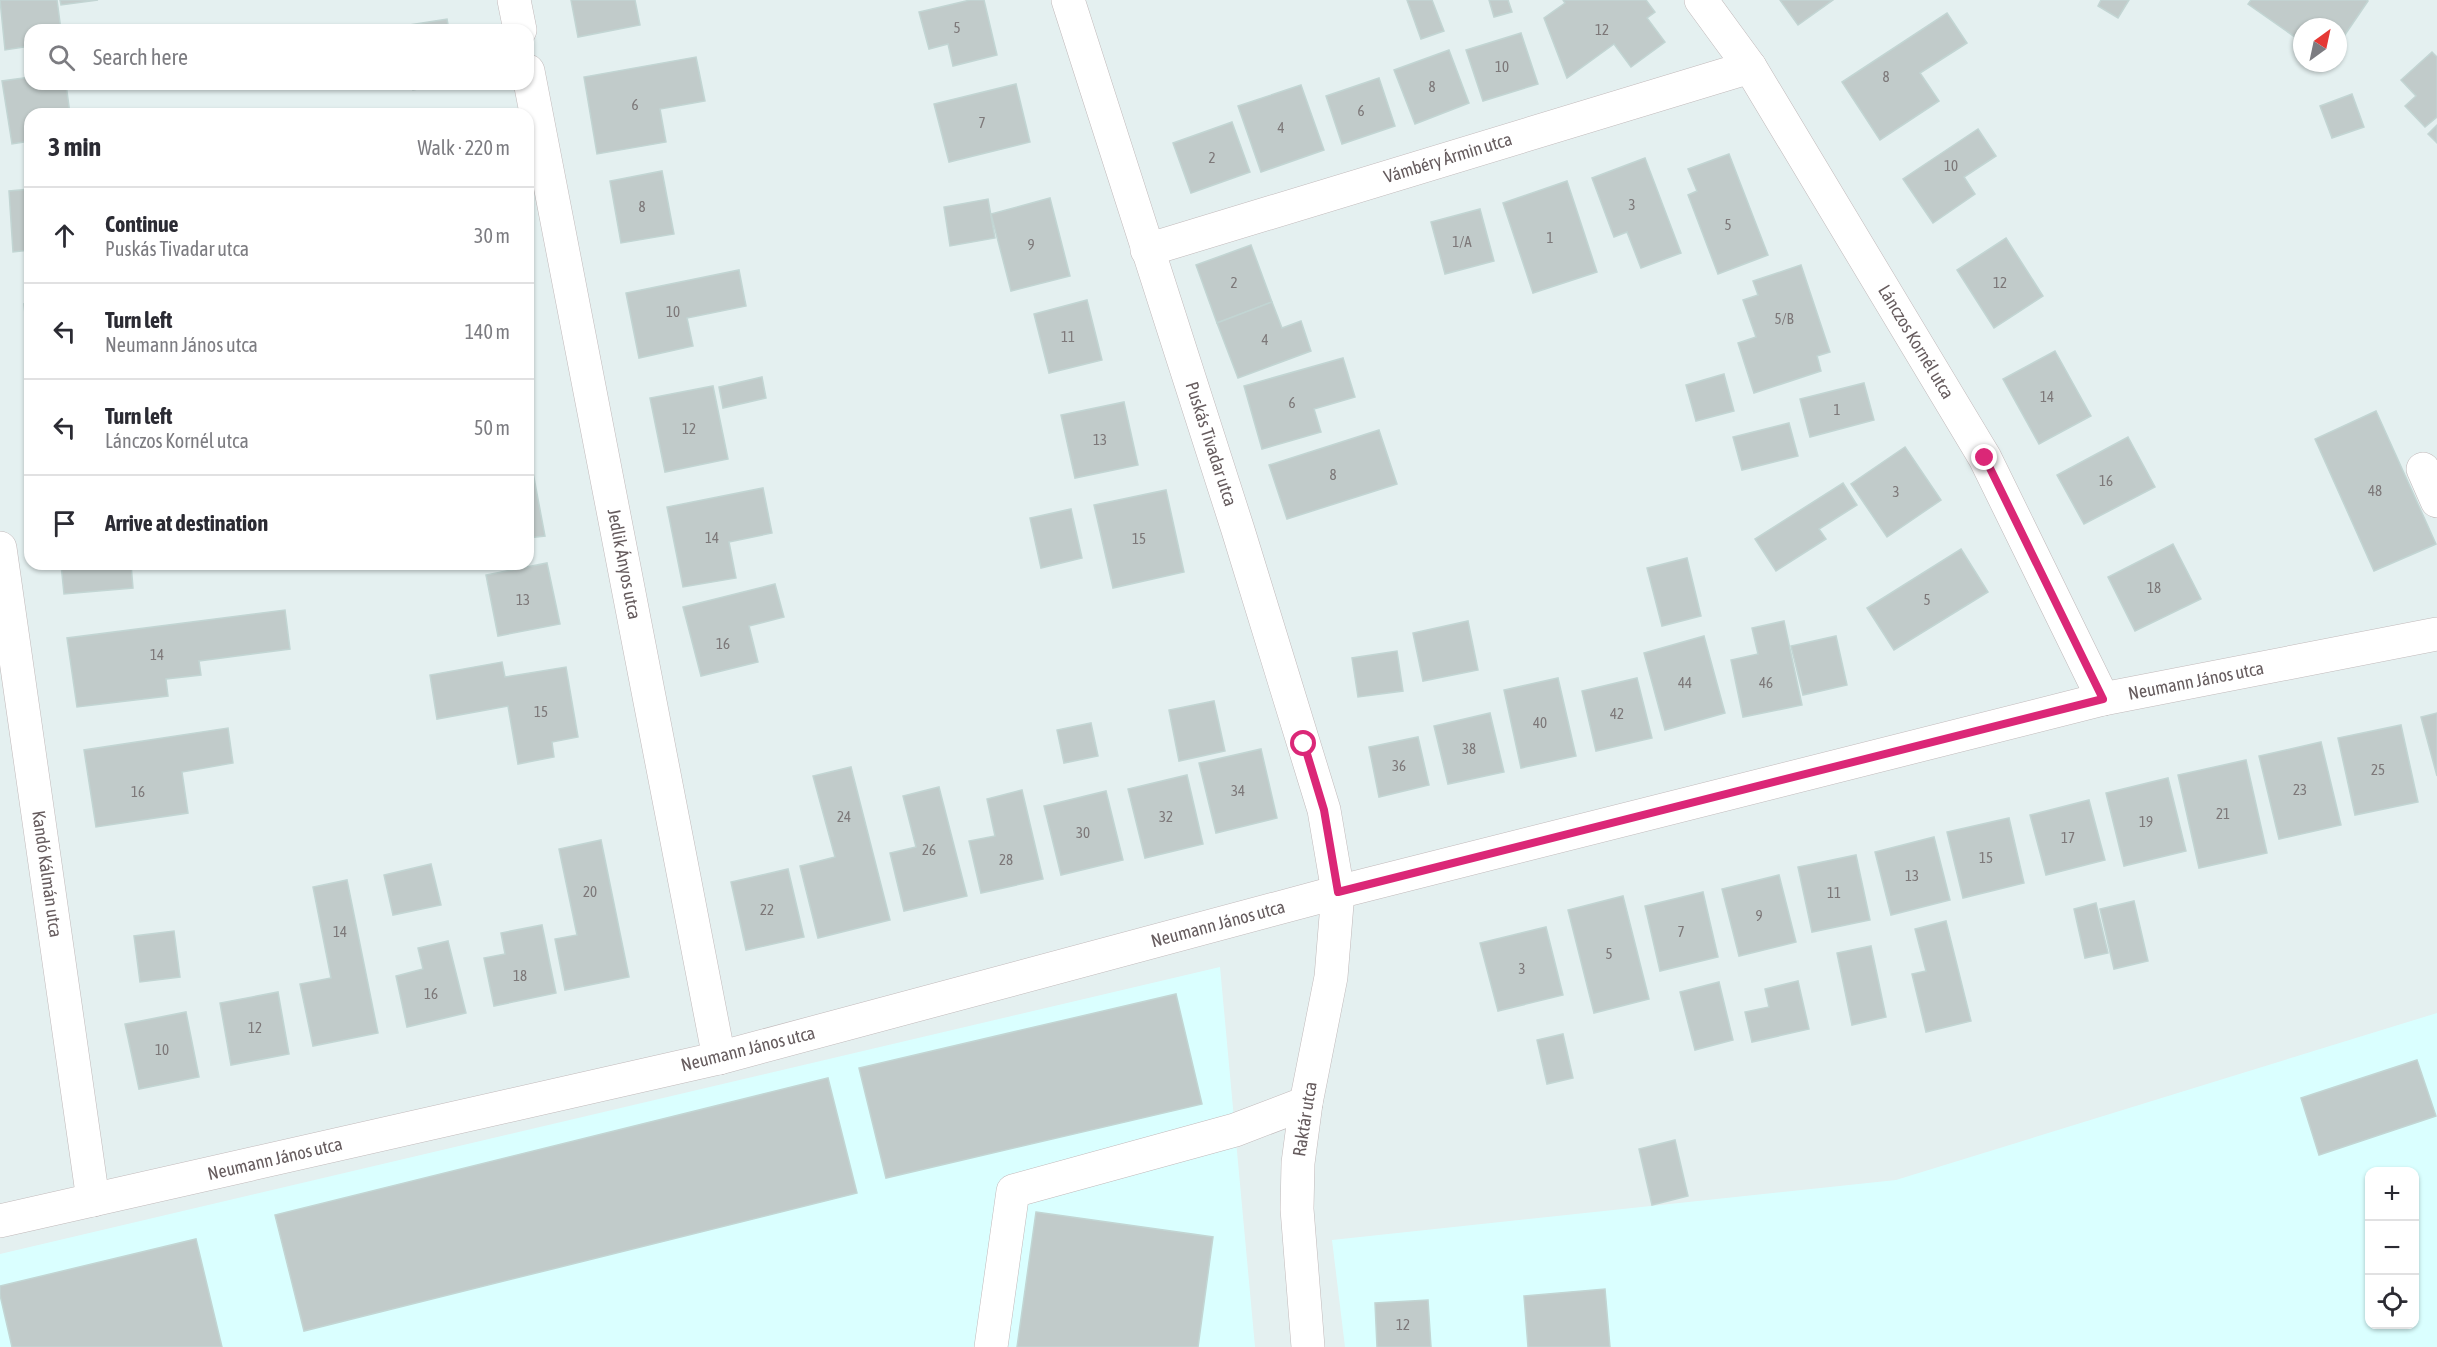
<!DOCTYPE html>
<html lang="en">
<head>
<meta charset="utf-8">
<style>
	:root { --surface:#fff; --page:#f7f7f7; --text:#2b2b33; --muted:#7c7c81; --line:#e1e1e2 }
	body { margin:0; font-family:"Asap Condensed",sans-serif; background:var(--page); color:var(--text) }
	.controls { position:absolute; right:18px; bottom:18px; display:grid; overflow:hidden; border-radius:12px; box-shadow:0 2px 4px #0004 }
	.controls button { width:54px; height:54px; display:grid; place-items:center; padding:0; border:0; border-bottom:2px solid var(--line); background:var(--surface); color:var(--text); font:30px sans-serif }
	.compass { position:absolute; left:2293px; top:18px; width:54px; height:54px; border-radius:50%; background:var(--surface); box-shadow:0 2px 4px #0004; rotate:33deg }
	.stop { position:absolute; width:18px; height:18px; margin:-14px; border:4px solid #db2777; border-radius:50%; background:#fff }
	.stop.end { background:#db2777; border-color:#fff; box-shadow:0 2px 6px #0008 }
	.list { margin:0; padding:0; list-style:none }
	h2 { display:flex; justify-content:space-between; align-items:center; height:78px; margin:0; padding:0 24px; font-size:26px }
	h2 small { font-size:20px; font-weight:400; color:var(--muted) }
	.list li { display:grid; grid-template-columns:39px 1fr auto; gap:18px; align-items:center; box-sizing:border-box; height:96px; padding:0 24px; border-top:2px solid var(--line) }
	.list b { display:block; font-size:22px; white-space:nowrap }
	.list p { margin:0; font-size:20px; white-space:nowrap; color:var(--muted) }
	.list em { font-size:20px; font-style:normal; color:var(--muted) }
	.icon { flex:none; width:33px; height:33px; fill:none; stroke:currentColor; stroke-width:2; stroke-linecap:round; stroke-linejoin:round }
	.map { position:relative; flex:none; width:2437px; height:1347px; overflow:hidden }
	.search { position:absolute; background:var(--surface); box-shadow:0 2px 4px #0004; left:24px; top:24px; width:510px; height:66px; display:flex; align-items:center; gap:15px; box-sizing:border-box; padding:0 21px; border-radius:18px; color:var(--muted); font-size:22px }
	.panel { position:absolute; background:var(--surface); box-shadow:0 2px 4px #0004; left:24px; top:108px; width:510px; height:462px; border-radius:18px }
	.map>svg:first-child { display:block }
</style>
</head>
<body>
<div class="map">
<svg width="2437" height="1347" viewBox="0 0 2437 1347">
	<rect width="100%" height="100%" fill="#e4f0f0"/>
	<g fill="#daffff" fill-rule="evenodd">
		<path d="M1220,967L1255,1347H0V1254Z"/>
		<path d="M2437,1013V1347H1345L1332,1240L1896,1180ZM2370,1172H2414V1324H2370Z"/>
	</g>
	<g fill="#c1cbca" stroke="#c2d5d3" stroke-width="1.5">
		<path d="M0,0H57L61,30H30V46L5,50Z"/>
		<path d="M60,0H98L61,5Z"/>
		<path d="M571,0H635L640,25L578,37Z"/>
		<path d="M970,0H984L997,55L953,66L948,44L929,49L919,12Z"/>
		<path d="M1407,0H1432L1444,31L1421,39Z"/>
		<path d="M1489,0H1508L1512,12L1494,17Z"/>
		<path d="M1563,0H1646L1655,12L1647,18L1665,42L1631,67L1614,44L1567,78L1544,18L1565,3Z"/>
		<path d="M1780,0H1833L1798,25Z"/>
		<path d="M2101,0H2129L2118,18L2098,6Z"/>
		<path d="M2251,0H2366L2368,1L2338,45V27H2302V42L2248,4Z"/>
		<path d="M1947,13L1967,43L1920,73L1939,101L1880,140L1842,82Z"/>
		<path d="M447,19L449,30H384V29Z"/>
		<path d="M1521,33L1538,84L1483,101L1466,50Z"/>
		<path d="M1449,50L1469,103L1415,124L1394,70Z"/>
		<path d="M2432,52L2437,57V117L2425,127L2405,106L2416,96L2401,80Z"/>
		<path d="M696,57L705,101L660,109L666,142L597,154L584,77Z"/>
		<path d="M30,77V84H66L70,114H30V141L12,144L2,81Z"/>
		<path d="M1379,78L1395,126L1342,144L1326,96Z"/>
		<path d="M412,84H447L413,90Z"/>
		<path d="M1016,84L1030,142L949,162L934,104Z"/>
		<path d="M1301,85L1324,150L1261,172L1238,106Z"/>
		<path d="M2352,94L2364,127L2332,138L2320,106Z"/>
		<path d="M1232,122L1250,172L1191,193L1173,143Z"/>
		<path d="M2437,125V143L2428,134Z"/>
		<path d="M1978,129L1996,156L1964,177L1975,194L1933,223L1903,179Z"/>
		<path d="M1729,154L1768,255L1718,274L1688,195L1697,191L1688,169Z"/>
		<path d="M1645,158L1681,253L1641,268L1627,232L1614,237L1592,178Z"/>
		<path d="M662,171L674,234L621,243L610,181Z"/>
		<path d="M1567,181L1597,272L1533,293L1503,203Z"/>
		<path d="M30,189V250L13,252L9,191Z"/>
		<path d="M1050,198L1070,276L1011,291L991,214Z"/>
		<path d="M988,199L995,238L950,246L944,207Z"/>
		<path d="M1480,209L1494,261L1445,274L1431,222Z"/>
		<path d="M2006,238L2043,296L1994,328L1957,270Z"/>
		<path d="M1251,245L1272,302L1217,323L1196,265Z"/>
		<path d="M1801,265L1830,352L1817,356L1821,371L1754,393L1738,343L1756,337L1743,300L1758,295L1753,281Z"/>
		<path d="M739,270L746,306L687,318L693,346L639,358L626,293Z"/>
		<path d="M1087,300L1102,360L1049,373L1034,314Z"/>
		<path d="M1272,302L1282,328L1301,321L1311,351L1238,378L1217,323Z"/>
		<path d="M30,303V368L24,304Z"/>
		<path d="M2055,351L2091,416L2039,444L2003,379Z"/>
		<path d="M1343,358L1355,397L1314,409L1321,432L1262,449L1244,386Z"/>
		<path d="M1724,374L1734,411L1696,421L1686,385Z"/>
		<path d="M762,377L766,398L723,408L719,387Z"/>
		<path d="M1864,383L1874,420L1810,437L1800,399Z"/>
		<path d="M713,386L728,459L665,472L650,398Z"/>
		<path d="M1124,402L1138,465L1075,478L1061,415Z"/>
		<path d="M2376,411L2436,544L2374,571L2315,439Z"/>
		<path d="M1789,423L1798,456L1742,470L1733,437Z"/>
		<path d="M1379,430L1397,484L1287,519L1269,465Z"/>
		<path d="M2128,437L2155,487L2084,524L2057,475Z"/>
		<path d="M528,446L545,536L528,538Z"/>
		<path d="M1905,447L1941,500L1887,537L1851,484Z"/>
		<path d="M1843,483L1857,505L1819,529L1826,539L1776,571L1755,539Z"/>
		<path d="M763,488L772,533L729,542L736,578L683,587L667,507Z"/>
		<path d="M1166,490L1184,572L1113,588L1094,505Z"/>
		<path d="M1071,509L1082,558L1041,568L1030,518Z"/>
		<path d="M2173,544L2201,599L2135,631L2108,577Z"/>
		<path d="M1961,549L1988,592L1894,650L1867,608Z"/>
		<path d="M1687,558L1701,616L1662,626L1647,568Z"/>
		<path d="M547,563L560,624L498,636L486,575Z"/>
		<path d="M61,564H131L133,588L64,594Z"/>
		<path d="M775,584L784,617L749,626L758,662L701,676L683,607Z"/>
		<path d="M285,610L290,649L199,661L201,675L166,679L168,696L77,707L67,638Z"/>
		<path d="M1468,621L1478,670L1423,681L1413,633Z"/>
		<path d="M1784,621L1802,705L1743,717L1731,660L1758,654L1752,628Z"/>
		<path d="M1704,636L1725,713L1665,730L1644,653Z"/>
		<path d="M1836,636L1847,685L1803,695L1791,646Z"/>
		<path d="M1397,651L1403,691L1358,697L1352,658Z"/>
		<path d="M502,662L505,677L566,667L578,737L552,742L554,757L518,764L508,706L437,719L430,675Z"/>
		<path d="M1558,678L1576,756L1521,768L1504,690Z"/>
		<path d="M1637,678L1652,738L1596,751L1582,691Z"/>
		<path d="M1214,701L1225,751L1179,761L1169,710Z"/>
		<path d="M1490,713L1504,772L1448,784L1434,726Z"/>
		<path d="M2437,713V776L2421,717Z"/>
		<path d="M1091,723L1098,756L1064,763L1057,730Z"/>
		<path d="M2401,725L2418,802L2355,815L2338,738Z"/>
		<path d="M228,728L233,763L182,772L188,813L96,827L84,750Z"/>
		<path d="M1418,737L1429,785L1379,797L1369,747Z"/>
		<path d="M2321,742L2341,825L2279,839L2259,756Z"/>
		<path d="M1261,749L1277,818L1216,833L1199,763Z"/>
		<path d="M2246,760L2267,853L2199,868L2178,775Z"/>
		<path d="M851,767L890,920L818,938L800,866L835,857L813,776Z"/>
		<path d="M1187,775L1203,844L1145,858L1128,789Z"/>
		<path d="M2168,778L2186,851L2124,866L2106,793Z"/>
		<path d="M939,787L967,896L904,911L890,853L916,847L903,796Z"/>
		<path d="M1022,790L1043,879L981,893L969,841L995,836L987,799Z"/>
		<path d="M1106,791L1123,860L1061,875L1044,806Z"/>
		<path d="M2089,800L2105,860L2046,875L2030,815Z"/>
		<path d="M2009,818L2024,883L1963,898L1947,832Z"/>
		<path d="M1934,837L1950,900L1891,915L1875,852Z"/>
		<path d="M601,840L629,977L565,990L555,939L577,935L559,849Z"/>
		<path d="M1856,855L1870,920L1812,932L1798,867Z"/>
		<path d="M431,864L441,905L393,915L384,875Z"/>
		<path d="M788,869L804,937L746,950L731,882Z"/>
		<path d="M1779,875L1796,942L1739,956L1722,889Z"/>
		<path d="M347,880L378,1033L313,1046L300,984L331,978L313,887Z"/>
		<path d="M1703,892L1718,957L1660,971L1645,906Z"/>
		<path d="M1623,896L1649,999L1594,1013L1568,910Z"/>
		<path d="M2134,901L2148,961L2114,969L2100,909Z"/>
		<path d="M2096,903L2108,953L2085,958L2074,909Z"/>
		<path d="M1946,921L1971,1021L1926,1032L1912,974L1926,971L1915,929Z"/>
		<path d="M542,925L556,993L494,1006L484,958L505,954L501,933Z"/>
		<path d="M1546,927L1563,995L1498,1011L1480,943Z"/>
		<path d="M174,931L180,977L140,982L134,936Z"/>
		<path d="M448,941L466,1013L407,1027L396,976L423,969L418,948Z"/>
		<path d="M1871,946L1886,1017L1852,1025L1837,953Z"/>
		<path d="M1798,981L1809,1029L1752,1042L1745,1012L1769,1007L1765,989Z"/>
		<path d="M1719,982L1733,1040L1695,1050L1680,992Z"/>
		<path d="M278,992L289,1054L231,1065L220,1003Z"/>
		<path d="M1176,994L1202,1104L886,1178L859,1068Z"/>
		<path d="M186,1012L199,1077L139,1089L125,1024Z"/>
		<path d="M1563,1034L1573,1078L1547,1084L1537,1040Z"/>
		<path d="M2417,1060L2436,1116L2319,1155L2301,1098Z"/>
		<path d="M828,1078L857,1193L304,1331L275,1215Z"/>
		<path d="M1675,1140L1688,1196L1652,1205L1639,1149Z"/>
		<path d="M1036,1212L1213,1237L1198,1347H1017Z"/>
		<path d="M196,1239L222,1347H12L0,1295V1286Z"/>
		<path d="M1605,1289L1610,1347H1528L1524,1296Z"/>
		<path d="M1428,1300L1431,1347H1377L1375,1303Z"/>
	</g>
	<g fill="none" stroke-linecap="round" stroke-linejoin="round">
		<defs>
			<g id="minor">
				<path d="M514,0L520,30"/>
				<path d="M1068,0L1238,530L1324,810L1338,892L1331,977L1306,1103L1298,1163L1297,1209L1308,1347"/>
				<path d="M1701,0L1750,67L1985,458L2103,699"/>
				<path d="M528,71L719,1058"/>
				<path d="M1147,250L1750,67"/>
				<path d="M2423,469L2437,501"/>
				<path d="M0,548L93,1200"/>
				<path d="M0,1221L719,1058L1338,892L2103,699L2437,634"/>
				<path d="M991,1347L1013,1191L1235,1130L1306,1103"/>
			</g>
		</defs>
		<use href="#minor" stroke="#c1b9ba" stroke-width="34"/>
		<use href="#minor" stroke="#fff" stroke-width="33"/>
	</g>
	<g fill="none" stroke-linecap="round" stroke-linejoin="round">
		<path stroke="#db2777" stroke-width="8" d="M1304,744L1324,810L1338,892L2103,699L1985,458"/>
	</g>
	<g text-anchor="middle" stroke-width="4.5" stroke-linejoin="round" paint-order="stroke">
		<g font-size="15" fill="#7d7879">
			<text x="957" y="33">5</text>
			<text x="1602" y="35">12</text>
			<text x="1502" y="72">10</text>
			<text x="1886" y="82">8</text>
			<text x="1432" y="92">8</text>
			<text x="635" y="110">6</text>
			<text x="1361" y="116">6</text>
			<text x="982" y="128">7</text>
			<text x="1281" y="133">4</text>
			<text x="1212" y="163">2</text>
			<text x="1951" y="171">10</text>
			<text x="1632" y="210">3</text>
			<text x="642" y="212">8</text>
			<text x="1728" y="230">5</text>
			<text x="1550" y="243">1</text>
			<text x="1462" y="247">1/A</text>
			<text x="1031" y="250">9</text>
			<text x="1234" y="288">2</text>
			<text x="2000" y="288">12</text>
			<text x="673" y="317">10</text>
			<text x="1784" y="324">5/B</text>
			<text x="1068" y="342">11</text>
			<text x="1265" y="345">4</text>
			<text x="2047" y="402">14</text>
			<text x="1292" y="408">6</text>
			<text x="1837" y="415">1</text>
			<text x="689" y="434">12</text>
			<text x="1100" y="445">13</text>
			<text x="1333" y="480">8</text>
			<text x="2106" y="486">16</text>
			<text x="2375" y="496">48</text>
			<text x="1896" y="497">3</text>
			<text x="712" y="543">14</text>
			<text x="1139" y="544">15</text>
			<text x="2154" y="593">18</text>
			<text x="523" y="605">13</text>
			<text x="1927" y="605">5</text>
			<text x="723" y="649">16</text>
			<text x="157" y="660">14</text>
			<text x="1685" y="688">44</text>
			<text x="1766" y="688">46</text>
			<text x="541" y="717">15</text>
			<text x="1617" y="719">42</text>
			<text x="1540" y="728">40</text>
			<text x="1469" y="754">38</text>
			<text x="1399" y="771">36</text>
			<text x="2378" y="775">25</text>
			<text x="2300" y="795">23</text>
			<text x="1238" y="796">34</text>
			<text x="138" y="797">16</text>
			<text x="2223" y="819">21</text>
			<text x="844" y="822">24</text>
			<text x="1166" y="822">32</text>
			<text x="2146" y="827">19</text>
			<text x="1083" y="838">30</text>
			<text x="2068" y="843">17</text>
			<text x="929" y="855">26</text>
			<text x="1986" y="863">15</text>
			<text x="1006" y="865">28</text>
			<text x="1912" y="881">13</text>
			<text x="590" y="897">20</text>
			<text x="1834" y="898">11</text>
			<text x="767" y="915">22</text>
			<text x="1759" y="921">9</text>
			<text x="340" y="937">14</text>
			<text x="1681" y="937">7</text>
			<text x="1609" y="959">5</text>
			<text x="1522" y="974">3</text>
			<text x="520" y="981">18</text>
			<text x="431" y="999">16</text>
			<text x="255" y="1033">12</text>
			<text x="162" y="1055">10</text>
			<text x="1403" y="1330">12</text>
		</g>
		<g font-size="18" fill="#665c5e" stroke="#fff">
			<text transform="translate(1448 158) rotate(-17)" y="6">Vámbéry Ármin utca</text>
			<text transform="translate(1916 342) rotate(59)" y="6">Lánczos Kornél utca</text>
			<text transform="translate(1211 444) rotate(72)" y="6">Puskás Tivadar utca</text>
			<text transform="translate(624 564) rotate(79)" y="6">Jedlik Ányos utca</text>
			<text transform="translate(2196 681) rotate(-11)" y="6">Neumann János utca</text>
			<text transform="translate(47 874) rotate(82)" y="6">Kandó Kálmán utca</text>
			<text transform="translate(1218 924) rotate(-15)" y="6">Neumann János utca</text>
			<text transform="translate(748 1049) rotate(-14)" y="6">Neumann János utca</text>
			<text transform="translate(1305 1119) rotate(-81)" y="6">Raktár utca</text>
			<text transform="translate(275 1159) rotate(-13)" y="6">Neumann János utca</text>
		</g>
	</g>
</svg>
<div class="controls">
<button>+</button>
<button>−</button>
<button><svg class="icon" aria-label="locate" viewBox="0 0 24 24"><circle cx="12" cy="12" r="6"/><path d="M12 2v4M12 18v4M2 12h4M18 12h4"/></svg></button>
</div>
<svg class="compass" viewBox="-18 -18 36 36"><path d="M0-13l5 13h-10z" fill="#e53935"/><path d="M0 13l5-13h-10z" fill="#7c7c81"/></svg>
<div class="stop" style="left:1304px;top:744px"></div>
<div class="stop end" style="left:1985px;top:458px"></div>
<div class="search"><svg class="icon" aria-label="search" viewBox="0 0 24 24"><circle cx="10" cy="10" r="6"/><path d="M15 15l6 6"/></svg>Search here</div>
<section class="panel">
<h2>3 min<small>Walk · 220 m</small></h2>
<ul class="list">
<li><svg class="icon" aria-label="ahead" viewBox="0 0 24 24"><path d="M12 20V5M6 11l6-6 6 6"/></svg><div><b>Continue</b><p>Puskás Tivadar utca</p></div><em>30 m</em></li>
<li><svg class="icon" aria-label="left" viewBox="0 0 24 24"><path d="M17 20v-9H6M10 6l-5 5 5 5"/></svg><div><b>Turn left</b><p>Neumann János utca</p></div><em>140 m</em></li>
<li><svg class="icon" aria-label="left" viewBox="0 0 24 24"><path d="M17 20v-9H6M10 6l-5 5 5 5"/></svg><div><b>Turn left</b><p>Lánczos Kornél utca</p></div><em>50 m</em></li>
<li><svg class="icon" aria-label="arrive" viewBox="0 0 24 24"><path d="M6 21V4h12l-3 4 3 4H6"/></svg><div><b>Arrive at destination</b></div></li>
</ul>
</section>
</div>
</body>
</html>
